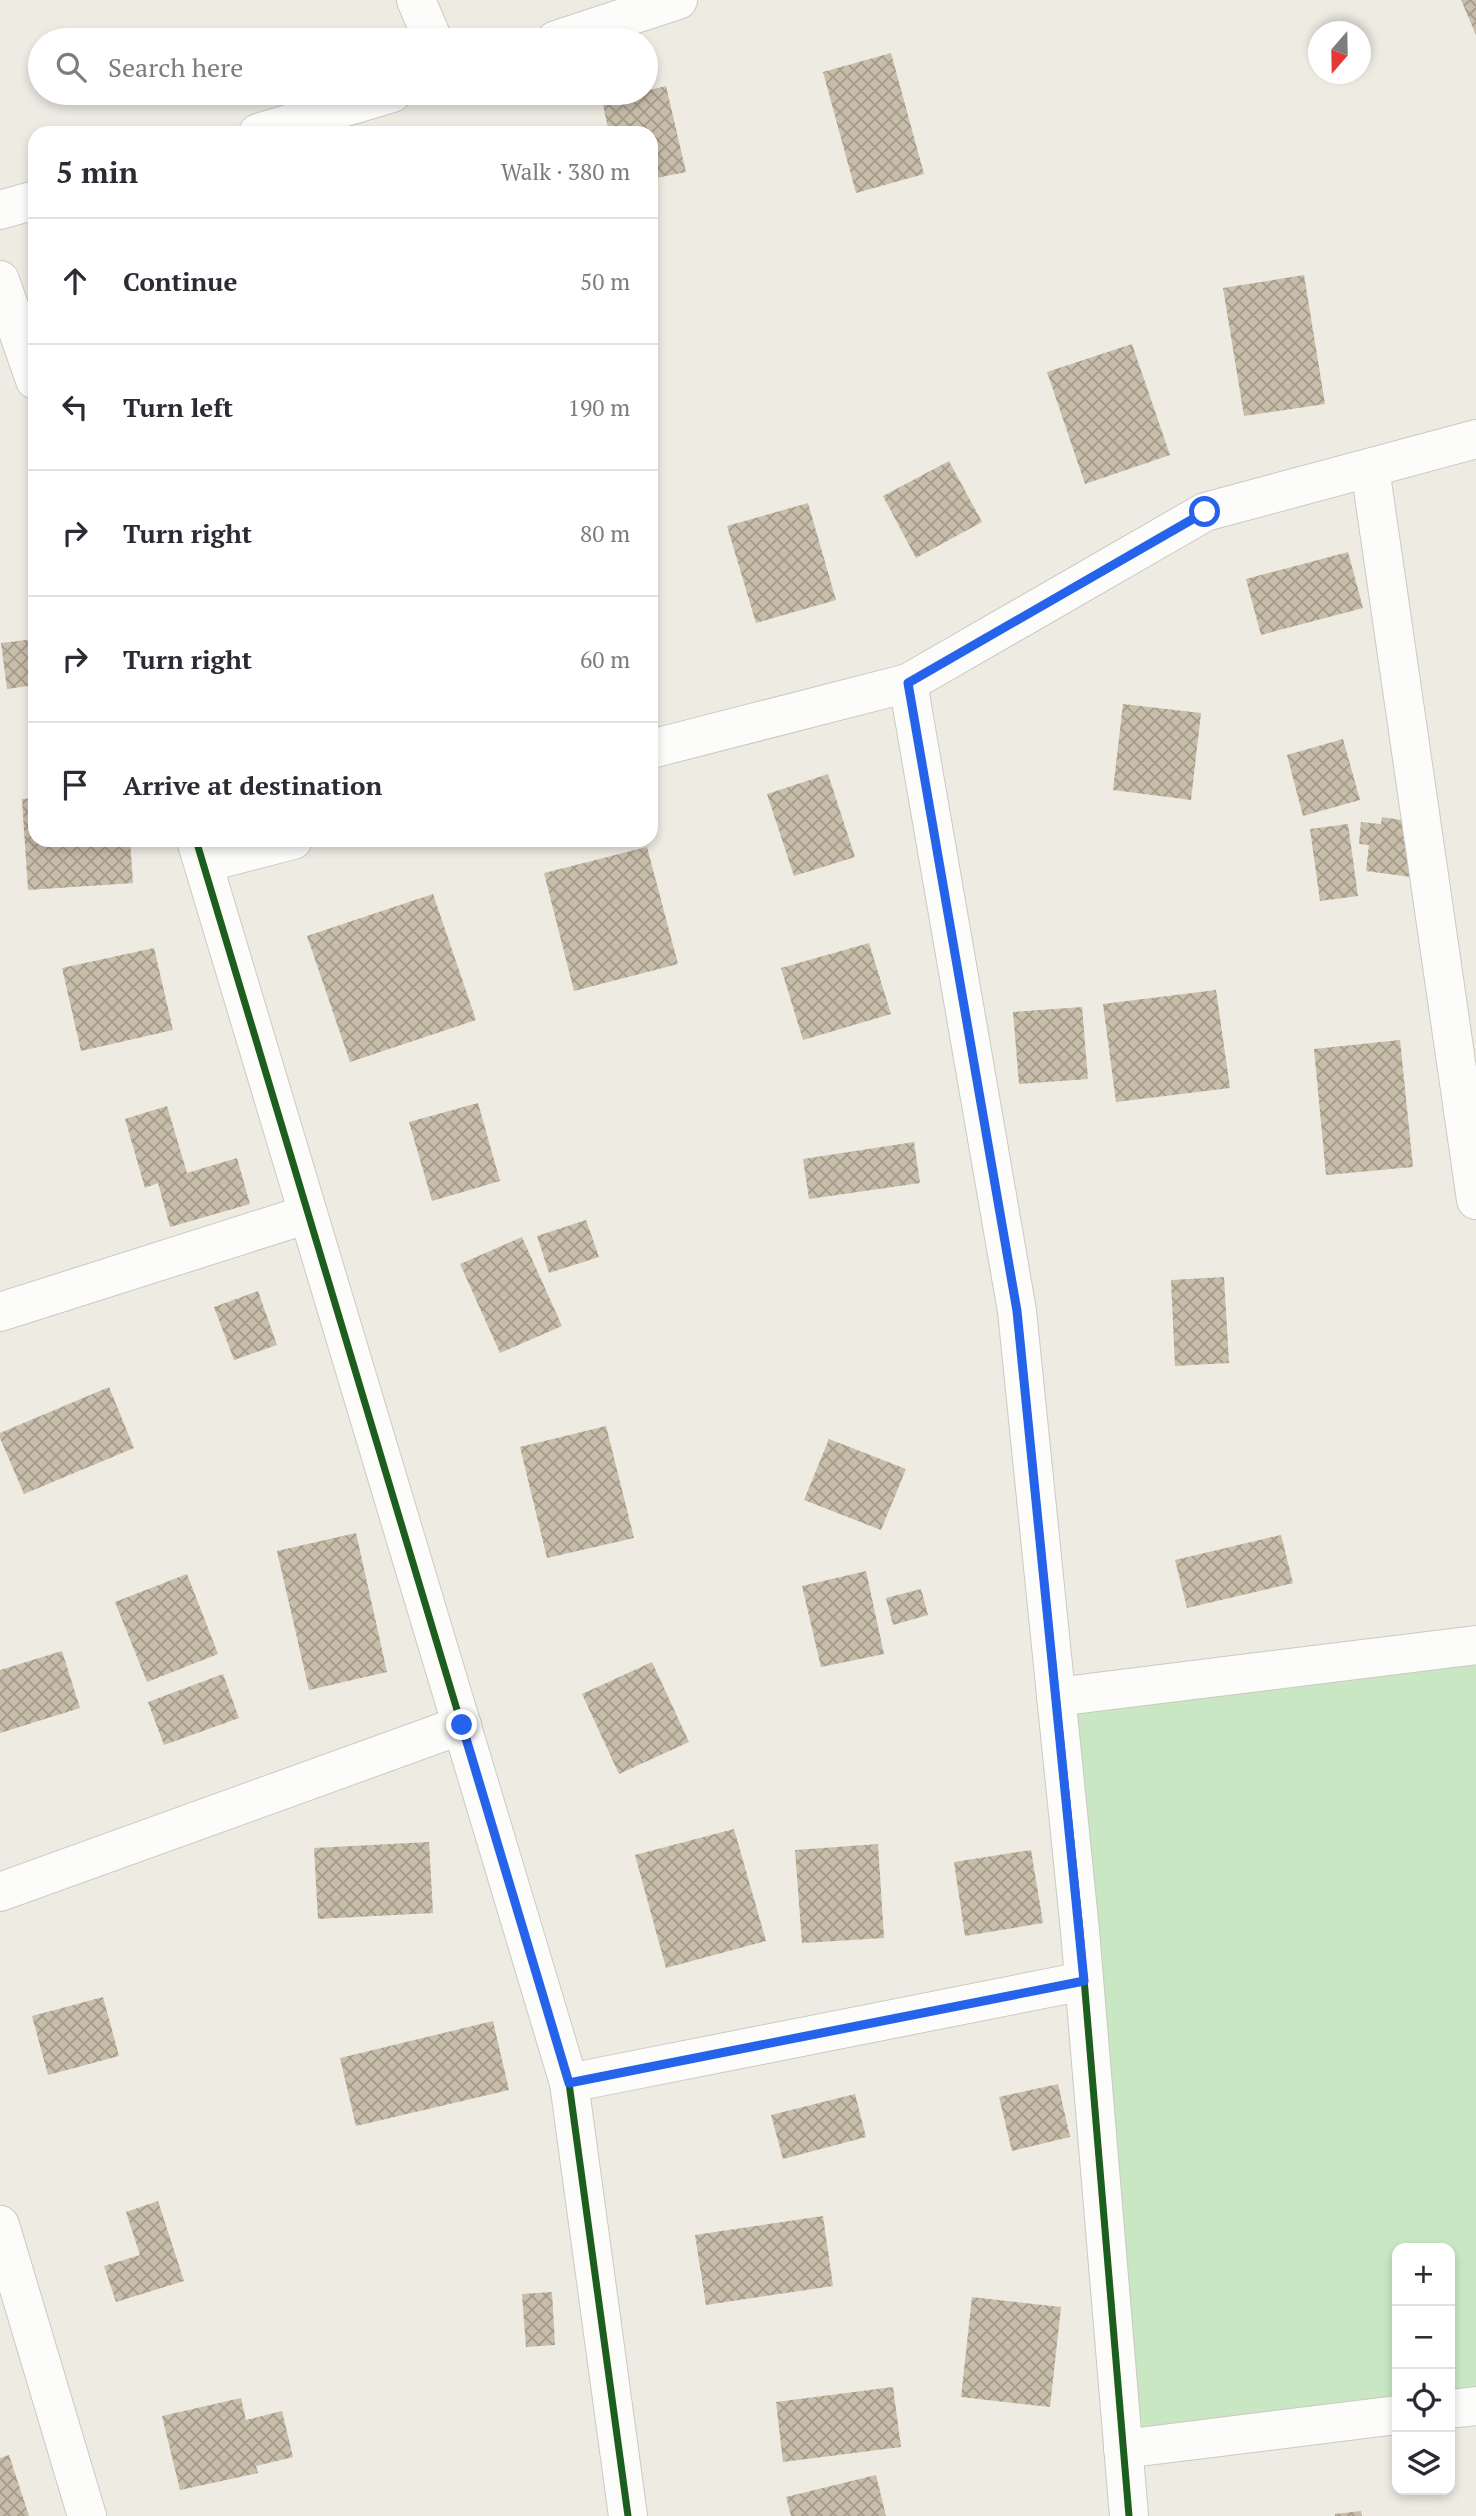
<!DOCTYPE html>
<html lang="en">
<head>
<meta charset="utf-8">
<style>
	:root { --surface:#fff; --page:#f7f7f7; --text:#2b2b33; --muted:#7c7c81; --line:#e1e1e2 }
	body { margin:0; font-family:"PT Serif",serif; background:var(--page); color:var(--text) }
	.controls { position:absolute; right:21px; bottom:21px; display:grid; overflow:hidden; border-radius:14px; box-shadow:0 4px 10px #0003 }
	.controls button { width:63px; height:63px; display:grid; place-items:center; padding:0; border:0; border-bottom:2px solid var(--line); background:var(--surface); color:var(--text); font:35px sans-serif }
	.compass { position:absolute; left:1308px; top:21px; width:63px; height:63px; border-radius:50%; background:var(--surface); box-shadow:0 4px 10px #0003; rotate:200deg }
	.stop { position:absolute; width:21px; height:21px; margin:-16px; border:5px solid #2563eb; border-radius:50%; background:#fff }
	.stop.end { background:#2563eb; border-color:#fff; box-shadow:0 2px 7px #0008 }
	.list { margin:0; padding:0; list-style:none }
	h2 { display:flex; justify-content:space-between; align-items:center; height:91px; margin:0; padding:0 28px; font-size:30px }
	h2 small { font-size:23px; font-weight:400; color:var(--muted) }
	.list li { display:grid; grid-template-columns:46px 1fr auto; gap:21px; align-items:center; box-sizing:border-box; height:126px; padding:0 28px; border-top:2px solid var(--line) }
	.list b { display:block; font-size:26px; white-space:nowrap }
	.list em { font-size:23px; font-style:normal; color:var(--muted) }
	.icon { flex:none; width:38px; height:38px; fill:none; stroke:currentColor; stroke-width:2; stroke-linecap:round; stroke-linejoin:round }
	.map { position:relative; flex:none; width:1476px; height:2516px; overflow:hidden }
	.search { position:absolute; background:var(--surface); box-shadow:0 4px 10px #0003; left:28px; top:28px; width:630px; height:77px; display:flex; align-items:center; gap:18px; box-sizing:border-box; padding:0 24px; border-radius:38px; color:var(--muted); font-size:26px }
	.panel { position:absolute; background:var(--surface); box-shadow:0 4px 10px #0003; left:28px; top:126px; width:630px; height:721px; border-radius:21px }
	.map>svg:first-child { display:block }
</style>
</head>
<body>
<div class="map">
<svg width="1476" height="2516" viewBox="0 0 1476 2516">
	<defs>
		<pattern id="building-cross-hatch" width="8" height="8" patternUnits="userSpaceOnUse" patternTransform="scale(1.75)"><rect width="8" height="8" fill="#c8bda9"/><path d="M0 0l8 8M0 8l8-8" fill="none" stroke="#a39a8a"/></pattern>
	</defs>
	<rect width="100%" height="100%" fill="#eeebe3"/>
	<path fill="#c8e7c2" d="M1476,1645V2409L1450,2412V2248H1397V2418L1123,2449L1056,1697Z"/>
	<g fill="url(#building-cross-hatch)">
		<path d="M1461,0H1476V35Z"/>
		<path d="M891,53L924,174L856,193L823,72Z"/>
		<path d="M666,86L686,172L651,179V133H609L602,100L646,93V91Z"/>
		<path d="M1304,275L1325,404L1244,416L1223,288Z"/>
		<path d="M1132,344L1170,455L1085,484L1047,372Z"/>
		<path d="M949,461L982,522L916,558L883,496Z"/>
		<path d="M808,503L836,600L756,623L727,526Z"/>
		<path d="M1348,552L1363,608L1261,635L1246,579Z"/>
		<path d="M35,639V685L7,689L1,643Z"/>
		<path d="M1123,704L1201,713L1191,800L1113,790Z"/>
		<path d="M1343,739L1360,800L1303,816L1287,755Z"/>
		<path d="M828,774L855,857L794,876L767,794Z"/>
		<path d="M35,798V840H130L133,883L28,890L22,799Z"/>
		<path d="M1382,817L1414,822L1411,877L1366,871L1369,845L1359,844L1361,822L1381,824Z"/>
		<path d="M1348,824L1358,896L1320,901L1310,829Z"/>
		<path d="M647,847L678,964L574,991L544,873Z"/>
		<path d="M433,894L476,1020L350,1062L307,936Z"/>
		<path d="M869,943L891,1014L803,1040L781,968Z"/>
		<path d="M154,948L173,1030L81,1051L62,968Z"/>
		<path d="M1216,990L1230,1088L1116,1102L1103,1004Z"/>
		<path d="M1082,1007L1088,1079L1019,1084L1013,1012Z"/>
		<path d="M1400,1040L1413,1167L1326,1175L1314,1049Z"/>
		<path d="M478,1103L500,1181L432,1201L409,1122Z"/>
		<path d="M167,1106L187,1173L237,1158L250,1204L170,1227L158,1183L145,1188L125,1119Z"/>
		<path d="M914,1142L920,1183L809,1199L803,1159Z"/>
		<path d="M586,1220L599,1257L549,1273L537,1236Z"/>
		<path d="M522,1237L562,1326L500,1353L460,1264Z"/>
		<path d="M1224,1277L1229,1363L1175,1366L1171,1280Z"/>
		<path d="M258,1291L277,1345L234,1360L214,1307Z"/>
		<path d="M109,1387L134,1448L24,1494L0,1438V1433Z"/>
		<path d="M606,1426L634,1538L547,1558L520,1447Z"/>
		<path d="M829,1439L906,1469L881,1530L804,1500Z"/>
		<path d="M356,1533L387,1672L309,1690L277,1551Z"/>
		<path d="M1281,1535L1293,1583L1187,1608L1175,1560Z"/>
		<path d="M866,1571L884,1654L821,1667L802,1586Z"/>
		<path d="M187,1574L218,1654L147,1682L115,1602Z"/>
		<path d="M921,1589L928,1615L893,1625L886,1598Z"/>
		<path d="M62,1651L80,1708L0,1733V1670Z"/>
		<path d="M652,1662L689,1742L619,1774L582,1694Z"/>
		<path d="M223,1674L239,1718L164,1745L148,1702Z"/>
		<path d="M734,1829L766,1941L666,1968L635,1855Z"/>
		<path d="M429,1842L433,1913L318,1919L314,1848Z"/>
		<path d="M878,1844L884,1938L802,1943L795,1850Z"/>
		<path d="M1031,1850L1043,1923L965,1936L954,1862Z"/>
		<path d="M103,1997L119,2056L48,2075L32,2016Z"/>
		<path d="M493,2021L509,2090L356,2126L340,2058Z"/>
		<path d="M1058,2084L1070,2137L1012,2151L999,2097Z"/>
		<path d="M855,2094L866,2137L783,2159L771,2115Z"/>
		<path d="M158,2201L184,2281L116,2302L104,2266L140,2255L126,2212Z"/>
		<path d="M823,2216L833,2286L706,2305L695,2235Z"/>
		<path d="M552,2292L555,2345L526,2347L522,2294Z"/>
		<path d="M972,2297L1061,2307L1050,2407L961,2397Z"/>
		<path d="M893,2387L901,2447L783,2462L776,2402Z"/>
		<path d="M241,2398L246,2420L282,2411L293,2457L256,2466L258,2473L180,2490L162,2416Z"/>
		<path d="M9,2455L29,2516H0V2458Z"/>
		<path d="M876,2475L886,2516H791L786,2497Z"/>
		<path d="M1361,2511L1362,2516H1335V2514Z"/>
	</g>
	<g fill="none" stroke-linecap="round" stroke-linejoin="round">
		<defs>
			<g id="minor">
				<path d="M416,0L433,40"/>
				<path d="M556,40L678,0"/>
				<path d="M258,133L392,93"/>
				<path d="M0,210L35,200"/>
				<path d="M0,280L35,380"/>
				<path d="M1370,468L1476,1200"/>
				<path d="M908,683L1017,1311L1080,1931L1129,2516"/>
				<path d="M651,749L908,683L1205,512L1476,439"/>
				<path d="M196,840L569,2083L628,2516"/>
				<path d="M204,863L293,840"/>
				<path d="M0,1312L308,1214"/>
				<path d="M1056,1697L1476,1645"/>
				<path d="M0,1892L462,1725"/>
				<path d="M569,2083L1084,1981"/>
				<path d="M0,2225L87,2516"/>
				<path d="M1450,2409L1476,2406"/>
				<path d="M1123,2449L1397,2415"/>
			</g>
		</defs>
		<use href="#minor" stroke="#ccc9c3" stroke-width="40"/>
		<use href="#minor" stroke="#fcfcfb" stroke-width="38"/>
		<defs>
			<g id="cycleway">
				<path d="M908,683L1017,1311L1080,1931L1129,2516"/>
				<path d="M196,840L569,2083L628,2516"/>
			</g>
		</defs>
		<use href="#cycleway" stroke="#fef9f1" stroke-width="11"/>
		<use href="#cycleway" stroke="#1b5e20" stroke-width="7"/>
	</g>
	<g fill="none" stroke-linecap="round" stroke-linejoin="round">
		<path stroke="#2563eb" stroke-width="9" d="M462,1725L569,2083L1084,1981L1017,1311L908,683L1205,512"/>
	</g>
</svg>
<div class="controls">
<button>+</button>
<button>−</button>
<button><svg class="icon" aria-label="locate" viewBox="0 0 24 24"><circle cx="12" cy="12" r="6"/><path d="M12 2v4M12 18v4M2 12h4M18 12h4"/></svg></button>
<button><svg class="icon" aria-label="layers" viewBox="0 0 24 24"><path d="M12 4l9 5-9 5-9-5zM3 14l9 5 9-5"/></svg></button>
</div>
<svg class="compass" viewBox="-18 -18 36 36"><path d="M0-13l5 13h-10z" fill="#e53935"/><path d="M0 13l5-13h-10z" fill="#7c7c81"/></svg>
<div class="stop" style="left:1205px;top:512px"></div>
<div class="stop end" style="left:462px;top:1725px"></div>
<div class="search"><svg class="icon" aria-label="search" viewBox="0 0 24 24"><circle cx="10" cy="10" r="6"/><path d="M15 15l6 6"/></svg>Search here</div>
<section class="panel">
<h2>5 min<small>Walk · 380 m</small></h2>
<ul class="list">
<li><svg class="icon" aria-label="ahead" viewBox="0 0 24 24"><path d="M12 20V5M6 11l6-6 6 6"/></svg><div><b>Continue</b></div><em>50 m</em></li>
<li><svg class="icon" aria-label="left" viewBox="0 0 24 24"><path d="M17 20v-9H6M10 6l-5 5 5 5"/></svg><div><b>Turn left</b></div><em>190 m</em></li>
<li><svg class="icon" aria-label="right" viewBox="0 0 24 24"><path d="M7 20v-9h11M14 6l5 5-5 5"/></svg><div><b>Turn right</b></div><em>80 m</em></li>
<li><svg class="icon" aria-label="right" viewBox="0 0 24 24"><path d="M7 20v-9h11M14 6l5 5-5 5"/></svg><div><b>Turn right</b></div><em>60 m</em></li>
<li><svg class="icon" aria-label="arrive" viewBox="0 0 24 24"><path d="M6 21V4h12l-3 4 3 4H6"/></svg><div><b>Arrive at destination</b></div></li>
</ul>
</section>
</div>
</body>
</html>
